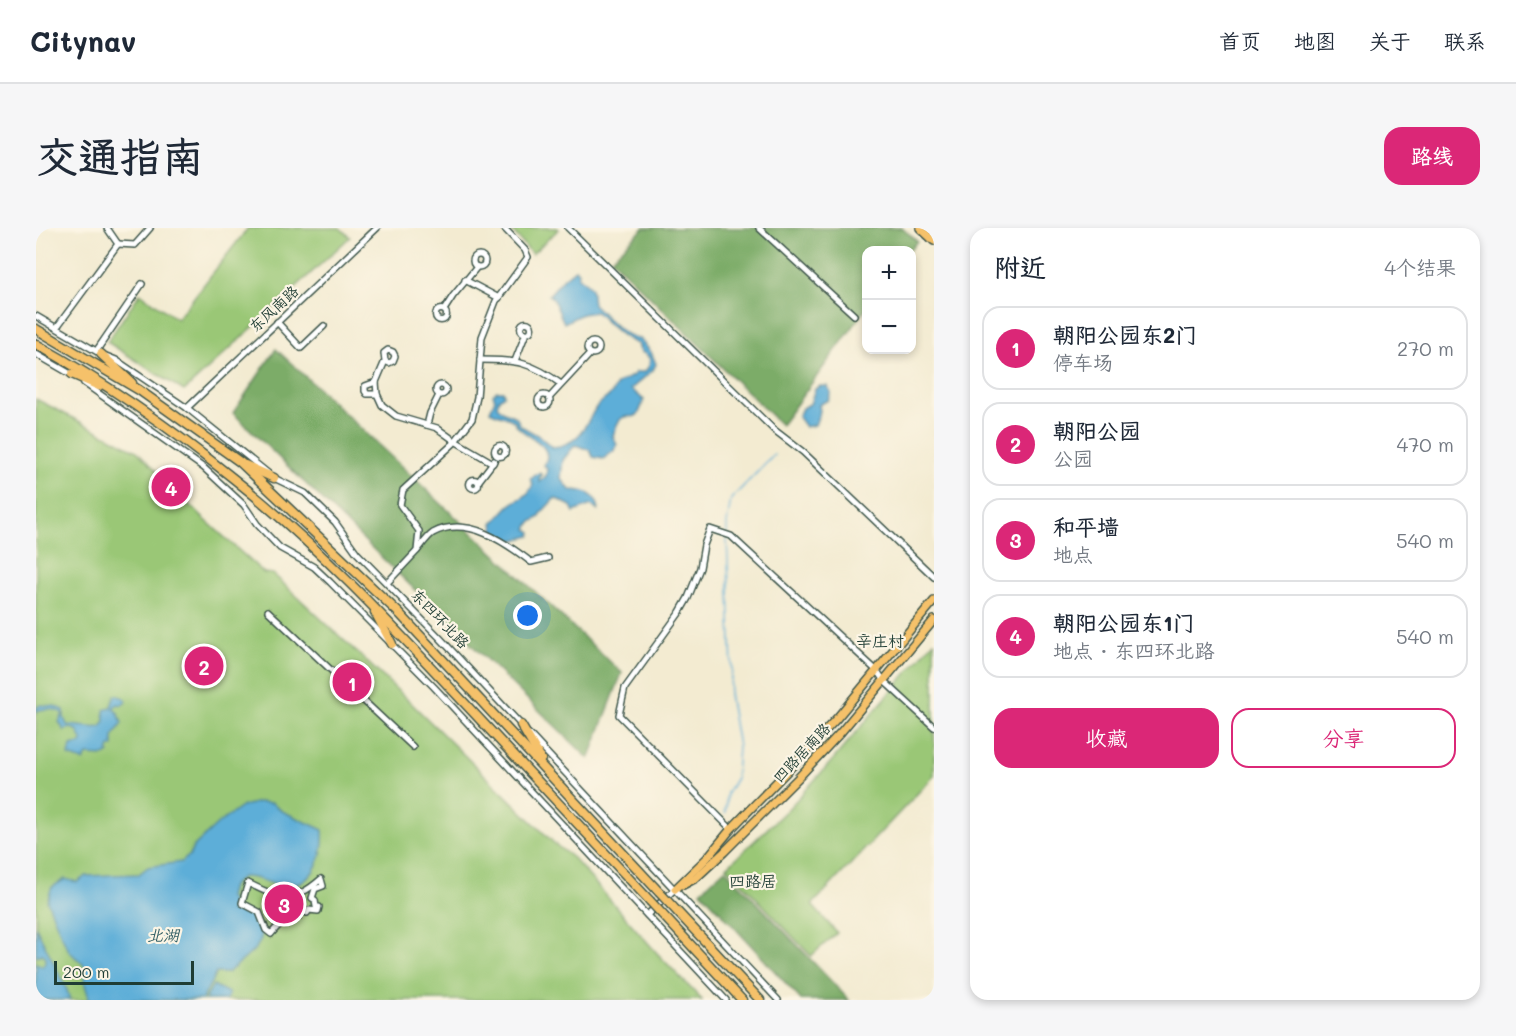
<!DOCTYPE html>
<html lang="zh">
<head>
<meta charset="utf-8">
<style>
	:root { --surface:#fff; --page:#f6f6f7; --text:#1f2937; --muted:#747a83; --line:#e0e1e3; --accent:#db2777 }
	body { margin:0; font-family:Mali,"LXGW WenKai TC",sans-serif; background:var(--page); color:var(--text) }
	.controls { position:absolute; right:18px; top:18px; display:grid; overflow:hidden; border-radius:12px; box-shadow:0 3px 9px #0003 }
	.controls button { width:54px; height:54px; display:grid; place-items:center; padding:0; border:0; border-bottom:2px solid var(--line); background:var(--surface); color:var(--text); font:30px sans-serif }
	.scale { position:absolute; left:18px; bottom:15px; width:140px; box-sizing:border-box; padding-left:6px; border:3px solid #1f3d34; border-top:0; font-size:16px; line-height:21px; white-space:nowrap; color:#1f3d34; -webkit-text-stroke:4px #fcf5e5; paint-order:stroke }
	.you { position:absolute; left:492px; top:388px; width:21px; height:21px; margin:-15px; border:4px solid #fff; border-radius:50%; background:#1a73e8; box-shadow:0 0 0 9px #1a73e833 }
	.badge { display:grid; place-items:center; width:39px; height:39px; border-radius:50%; background:var(--accent); color:#fff; font-size:20px; font-weight:700 }
	.pin { position:absolute; translate:-50% -50%; border:3px solid #fff; box-shadow:0 2px 6px #0006 }
	.list { margin:0; padding:0; list-style:none }
	h2 { display:flex; justify-content:space-between; align-items:center; height:78px; margin:0; padding:0 24px; font-size:26px }
	h2 small { font-size:20px; font-weight:400; color:var(--muted) }
	.list li { display:grid; grid-template-columns:39px 1fr auto; gap:18px; align-items:center; box-sizing:border-box; height:84px; margin:0 12px 12px; padding:0 12px; border:2px solid var(--line); border-radius:18px }
	.list b { display:block; font-size:22px; white-space:nowrap }
	.list p { margin:0; font-size:20px; white-space:nowrap; color:var(--muted) }
	.list em { font-size:20px; font-style:normal; color:var(--muted) }
	.actions { display:flex; gap:12px; padding:18px 24px }
	.actions a { flex:1; padding:14px 0; border:2px solid var(--accent); border-radius:18px; text-align:center; font-size:21px; color:var(--accent) }
	.actions .main { background:var(--accent); color:#fff }
	.map { position:relative; flex:none; width:898px; height:772px; overflow:hidden; border-radius:18px }
	header { display:flex; align-items:center; gap:36px; box-sizing:border-box; height:84px; padding:0 30px; background:var(--surface); border-bottom:2px solid var(--line) }
	header strong { font-size:28px }
	nav { display:flex; gap:33px; margin-inline-start:auto; font-size:21px }
	.intro { display:flex; align-items:center; justify-content:space-between; box-sizing:border-box; height:144px; padding:0 36px }
	h1 { margin:0; font-size:42px }
	.button { padding:15px 27px; border-radius:18px; background:var(--accent); color:#fff; font-size:21px; font-weight:700 }
	main { display:flex; gap:36px; padding:0 36px }
	aside { flex:1; background:var(--surface); border-radius:18px; box-shadow:0 3px 9px #0003 }
	.map>svg:first-child { display:block }
</style>
</head>
<body>
<header>
<strong>Citynav</strong>
<nav><a>首页</a><a>地图</a><a>关于</a><a>联系</a></nav>
</header>
<div class="intro"><h1>交通指南</h1><a class="button">路线</a></div>
<main>
<div class="map">
<svg width="898" height="772" viewBox="0 0 898 772">
	<rect width="100%" height="100%" fill="#fcf5e5"/>
	<filter id="ink" filterUnits="userSpaceOnUse"><feTurbulence type="fractalNoise" baseFrequency=".0167" numOctaves="2"/><feDisplacementMap in="SourceGraphic" scale="12" xChannelSelector="R" yChannelSelector="G"/><feConvolveMatrix kernelMatrix="1 2 1 2 8 2 1 2 1" color-interpolation-filters="sRGB"/></filter>
	<filter id="wash" filterUnits="userSpaceOnUse"><feTurbulence type="fractalNoise" baseFrequency=".008" numOctaves="4" result="noise"/><feDisplacementMap in="SourceGraphic" scale="24" xChannelSelector="R" yChannelSelector="G"/><feGaussianBlur stdDeviation="1.35" result="paint"/><feColorMatrix in="noise" values="0 0 0 0 0 0 0 0 0 0 0 0 0 0 0 0 0 1.4 0 .05"/><feComposite in="paint" operator="in"/></filter>
	<g filter="url(#wash)">
		<rect width="100%" height="100%" fill="#f3ebd1"/>
		<g fill="#9ac776" stroke="#5c8255" stroke-width="1.5">
			<path d="M212,0H304L314,9L148,163L71,114L104,65L141,91Z"/>
			<path d="M473,0H521L523,1L496,26Z"/>
			<path d="M0,171L101,223L165,288L228,345L237,346L374,474L520,617L537,630L621,725L666,772H0Z"/>
			<path d="M898,413V548L776,677L801,705L775,728L691,639L754,579L795,534Z"/>
		</g>
		<g fill="#7bac67" stroke="#4d744e" stroke-width="1.5">
			<path d="M608,0H866L881,13L874,22H830V81L745,197L575,31Z"/>
			<path d="M240,121L586,445L553,531L197,185Z"/>
			<path d="M689,641L813,772H765L665,663Z"/>
		</g>
		<g fill="#5daed8" stroke="#3e7686" stroke-width="1.5">
			<path d="M539,41L543,44L542,49C559,62 554,56 557,76C570,88 586,109 604,111L615,124L620,136L617,142L595,161L608,172C606,176 605,182 602,186C595,195 585,176 577,209L581,217L579,222L567,231L557,229L554,222L539,217L527,232L525,250L534,262C549,262 560,266 563,281L562,283L555,277L538,284L535,278L519,270L505,285L504,289L494,295L491,301L496,304L495,308L475,313L459,305L457,295C463,290 466,285 471,280C480,269 490,274 497,256L494,251L503,245L506,247L503,250L504,254L510,248L511,241L508,237C520,218 492,210 482,199C477,193 483,196 476,192C469,188 462,187 454,183L459,171L457,166L461,163H467L468,167L463,171L461,178L468,184L480,189L485,198L503,208L516,219C541,218 548,201 559,181C562,175 571,171 576,165C578,163 579,159 581,157C586,150 595,152 600,144H608C616,137 617,128 605,124L602,116C587,111 572,95 560,84L546,86L528,95L517,71L513,67L528,50Z"/>
			<path d="M784,158H791L795,164L792,172L783,177L784,183L779,197L769,199L762,189L766,180L774,176L779,161Z"/>
			<path d="M79,467L89,470L90,474L86,477L82,476L77,480L82,485L86,495L77,509V519H74L72,524L73,525L68,528L51,527L47,533L33,528L35,518L45,516L46,512L41,502L35,500L28,502L23,494L27,486C20,480 9,480 0,483V481L4,477L18,478L28,482V490L31,497C43,497 53,501 65,499L69,493L68,482L75,479Z"/>
			<path d="M223,574L236,575L246,583L287,602C289,629 276,664 242,657C229,654 220,648 206,649L196,658L193,669L200,683L217,688C219,694 224,700 225,706C228,719 200,737 191,745H180L166,772H51L53,770L48,753L50,740C44,731 35,728 31,719C23,703 18,688 11,673L16,659L29,651L41,654L50,648L103,646L112,639L145,634L154,627L157,619L184,594L207,578Z"/>
			<path d="M0,699L31,762L34,772H0V735L6,738L9,735V729L6,726L0,728Z"/>
			<path d="M177,757L193,765L190,772H169Z"/>
		</g>
		<g fill="none" stroke-linecap="round" stroke-linejoin="round">
			<g stroke="#5daed8" stroke-width="1.5">
				<path d="M691,305V295L695,271L738,227"/>
				<path d="M689,585L691,565L700,550L702,518L693,466L696,442L691,309"/>
			</g>
		</g>
	</g>
	<g filter="url(#ink)">
		<g fill="none" stroke-linecap="round" stroke-linejoin="round">
			<defs>
				<g id="minor">
					<path d="M71,0L82,16"/>
					<path d="M532,0L737,201L767,224L898,349"/>
					<path d="M723,0L818,87"/>
					<path d="M82,16L99,17L114,0"/>
					<circle cx="443" cy="33" r="6"/>
					<path d="M429,52L463,70"/>
					<circle cx="405" cy="87" r="5.5"/>
					<path d="M408,82L417,68L441,39"/>
					<path d="M0,88L65,126L80,132L151,180L238,250L269,265L299,294L321,325L404,410L487,499"/>
					<path d="M241,94L265,120L288,98"/>
					<circle cx="490" cy="100" r="5.5"/>
					<path d="M21,99L82,16"/>
					<circle cx="557" cy="120" r="6"/>
					<path d="M61,122L106,56"/>
					<path d="M0,126L38,148"/>
					<path d="M444,132C481,132 495,134 525,156"/>
					<path d="M349,133L353,135L357,133L359,128L357,124L352,122L348,125L349,133L340,154L341,166L346,177L360,188L401,200L419,213L457,235"/>
					<path d="M479,133L490,105"/>
					<path d="M340,154L329,158V163L331,166H341"/>
					<path d="M48,155L168,240L208,277L221,296L244,320L278,339L294,354L398,459L690,772"/>
					<circle cx="405" cy="162" r="5"/>
					<circle cx="508" cy="173" r="6"/>
					<path d="M513,170L554,126"/>
					<path d="M151,180L341,0"/>
					<path d="M391,197L394,185L403,167"/>
					<circle cx="464" cy="223" r="5.5"/>
					<circle cx="438" cy="256" r="4.5"/>
					<path d="M442,254L458,233"/>
					<path d="M381,323C386,317 391,309 397,305C431,287 469,314 495,334L512,330"/>
					<path d="M351,355L381,323L383,303L364,277L367,262L417,216L436,191L441,169L446,109L460,73L492,29L489,22L468,0"/>
					<path d="M232,383L377,519"/>
					<path d="M493,506L742,772"/>
					<path d="M695,601L583,487L589,460L644,384L652,370L664,340L668,317L674,301L695,308L841,443L848,453L898,499"/>
					<path d="M285,651L287,658L279,661L276,670L279,672L280,679H283L282,683L273,682L271,685L263,682V688C249,688 244,696 235,706L230,702L223,684L206,675L212,655C244,671 257,676 285,651Z"/>
					<path d="M611,687L639,661"/>
				</g>
				<g id="major">
					<path d="M884,0L898,13"/>
					<path d="M647,657L660,650L688,624L762,550L805,504L898,392"/>
					<path d="M639,661L671,630L695,601L763,531L801,490L898,373"/>
				</g>
				<g id="highway">
					<path d="M0,101L103,162L204,234L364,386L623,664"/>
					<path d="M0,116C70,155 136,201 198,251C280,316 351,392 422,468C486,537 550,605 614,673"/>
					<path d="M65,126L96,155"/>
					<path d="M36,146L63,158"/>
					<path d="M209,237L238,250"/>
					<path d="M339,384L356,416"/>
					<path d="M485,497L505,531"/>
					<path d="M636,678L724,772"/>
					<path d="M626,686L706,772"/>
				</g>
			</defs>
			<use href="#minor" stroke="#3f574c" stroke-width="8"/>
			<use href="#major" stroke="#3f574c" stroke-width="10"/>
			<use href="#highway" stroke="#3f574c" stroke-width="11"/>
			<use href="#minor" stroke="#fff" stroke-width="5"/>
			<use href="#major" stroke="#f5c16b" stroke-width="7"/>
			<use href="#highway" stroke="#f5c16b" stroke-width="8"/>
			<defs>
				<g id="highway-bridge">
					<path d="M623,664L636,678"/>
					<path d="M614,673L626,686"/>
				</g>
			</defs>
			<use href="#highway-bridge" stroke="#3f574c" stroke-width="11" stroke-linecap="butt"/>
			<use href="#highway-bridge" stroke="#f5c16b" stroke-width="8"/>
		</g>
	</g>
	<g text-anchor="middle" stroke-width="4.5" stroke-linejoin="round" paint-order="stroke">
		<g font-size="15" fill="#1f3d34" stroke="#fcf5e5">
			<text transform="translate(238 81) rotate(-43)" y="5">东风南路</text>
			<text transform="translate(404 391) rotate(46)" y="5">东四环北路</text>
			<text transform="translate(766 525) rotate(-47)" y="5">四路居南路</text>
		</g>
		<g font-size="16" fill="#1f3d34" stroke="#fcf5e5">
			<text x="844" y="419">辛庄村</text>
			<text x="717" y="659">四路居</text>
		</g>
		<g font-size="16" font-style="italic" fill="#325f65" stroke="#fcf5e5">
			<text x="127" y="713">北湖</text>
		</g>
	</g>
</svg>
<div class="controls">
<button>+</button>
<button>−</button>
</div>
<div class="scale">200 m</div>
<div class="you"></div>
<div class="pin badge" style="left:316px;top:454px">1</div>
<div class="pin badge" style="left:168px;top:438px">2</div>
<div class="pin badge" style="left:248px;top:676px">3</div>
<div class="pin badge" style="left:135px;top:259px">4</div>
</div>
<aside>
<h2>附近<small>4个结果</small></h2>
<ul class="list">
<li><span class="badge">1</span><div><b>朝阳公园东2门</b><p>停车场</p></div><em>270 m</em></li>
<li><span class="badge">2</span><div><b>朝阳公园</b><p>公园</p></div><em>470 m</em></li>
<li><span class="badge">3</span><div><b>和平墙</b><p>地点</p></div><em>540 m</em></li>
<li><span class="badge">4</span><div><b>朝阳公园东1门</b><p>地点 · 东四环北路</p></div><em>540 m</em></li>
</ul>
<div class="actions"><a class="main">收藏</a><a>分享</a></div>
</aside>
</main>
</body>
</html>
